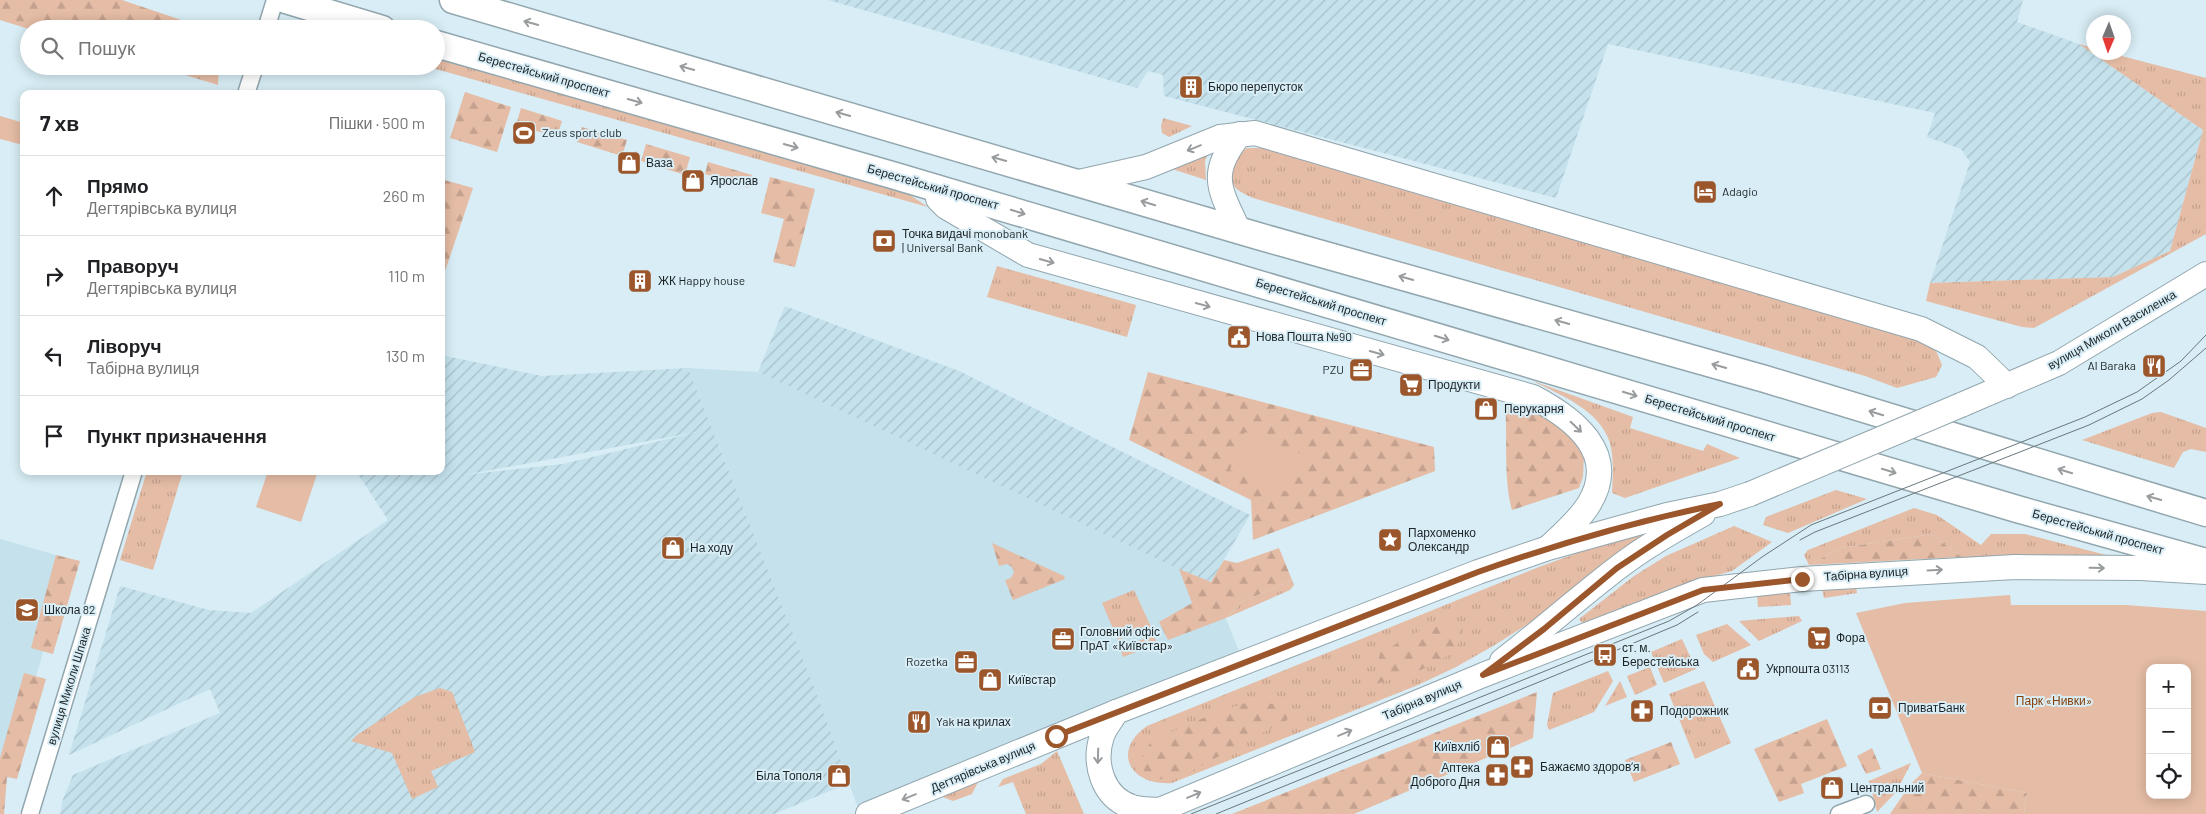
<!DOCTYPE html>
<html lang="uk">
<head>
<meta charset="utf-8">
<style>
	:root { --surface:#fff; --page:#f6f6f6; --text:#202124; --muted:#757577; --line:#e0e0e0 }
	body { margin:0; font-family:Barlow,sans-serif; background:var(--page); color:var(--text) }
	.controls { position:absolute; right:15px; bottom:15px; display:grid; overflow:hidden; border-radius:10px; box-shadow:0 2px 12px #0003 }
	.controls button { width:45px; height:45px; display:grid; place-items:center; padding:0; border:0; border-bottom:1px solid var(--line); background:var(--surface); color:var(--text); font:25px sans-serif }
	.compass { position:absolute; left:2086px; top:15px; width:45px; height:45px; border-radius:50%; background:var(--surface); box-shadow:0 2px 12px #0003; rotate:182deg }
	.stop { position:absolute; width:15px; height:15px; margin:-11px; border:4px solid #9c562b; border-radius:50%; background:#fff }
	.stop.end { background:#9c562b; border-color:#fff; box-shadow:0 1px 5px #0008 }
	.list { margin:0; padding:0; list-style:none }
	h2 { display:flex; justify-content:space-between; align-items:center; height:65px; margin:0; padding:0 20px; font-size:21px }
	h2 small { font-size:16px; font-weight:400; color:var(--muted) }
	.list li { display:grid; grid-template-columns:32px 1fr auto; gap:15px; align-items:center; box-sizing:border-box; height:80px; padding:0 20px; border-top:1px solid var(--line) }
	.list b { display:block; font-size:19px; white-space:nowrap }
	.list p { margin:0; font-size:16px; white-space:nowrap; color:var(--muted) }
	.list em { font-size:16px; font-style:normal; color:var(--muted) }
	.icon { flex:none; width:28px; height:28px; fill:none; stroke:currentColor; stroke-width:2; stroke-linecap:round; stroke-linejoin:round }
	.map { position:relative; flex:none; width:2206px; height:814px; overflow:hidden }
	.search { position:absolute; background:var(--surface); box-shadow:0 2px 12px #0003; left:20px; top:20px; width:425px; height:55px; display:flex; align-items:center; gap:12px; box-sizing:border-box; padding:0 18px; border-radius:28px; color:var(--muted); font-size:19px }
	.panel { position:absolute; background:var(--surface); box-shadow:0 2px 12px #0003; left:20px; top:90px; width:425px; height:385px; border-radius:10px }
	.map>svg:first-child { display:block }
</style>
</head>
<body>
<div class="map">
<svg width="2206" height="814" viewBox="0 0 2206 814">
	<defs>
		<pattern id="industrial-furrows" width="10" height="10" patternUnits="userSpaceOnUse" patternTransform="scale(1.25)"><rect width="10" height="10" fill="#c4e1ec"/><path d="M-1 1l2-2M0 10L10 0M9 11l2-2" fill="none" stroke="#a8c1ca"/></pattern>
		<pattern id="grass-tufts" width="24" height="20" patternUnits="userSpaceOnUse" patternTransform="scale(1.25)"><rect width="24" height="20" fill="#e5bca5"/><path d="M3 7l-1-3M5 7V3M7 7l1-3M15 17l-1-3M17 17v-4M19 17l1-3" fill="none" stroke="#c4a18e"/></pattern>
		<pattern id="forest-firs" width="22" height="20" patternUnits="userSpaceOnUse" patternTransform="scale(1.25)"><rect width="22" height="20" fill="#e5bca5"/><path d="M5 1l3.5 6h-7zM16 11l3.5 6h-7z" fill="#c4a18e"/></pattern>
	</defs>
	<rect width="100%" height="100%" fill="#d8edf5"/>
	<g fill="#c4e1ec">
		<path d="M688,368L758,372L1211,582L1239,651L858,808L816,692Z"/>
		<path d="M0,539L70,559L7,777L0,779Z"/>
	</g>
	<g fill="url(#industrial-furrows)" fill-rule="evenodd">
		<path d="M828,0H2023L2017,22L2079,44L2203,130L2170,251L2113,277L1930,283L1970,162L1961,149L1927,137L1935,113L1608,44L1556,198L1164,96L1163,75L1148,71L1137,88Z"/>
		<path d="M785,306L959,371L1250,515L1211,582L1179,569L758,372Z"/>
		<path d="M441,355L542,376L688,368L816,692L849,783L774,814H60L63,799L73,775L220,713L210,689L69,755L120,586L209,610L251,613L388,520L356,471H441ZM697,432L563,464L463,475H464Z"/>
	</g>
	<g fill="url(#grass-tufts)">
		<path d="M2079,44L2093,48L2094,52L2110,53L2206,78V234L2034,328L2022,327L1926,301L1930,283L2113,277L2170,251L2203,130Z"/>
		<path d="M450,59L904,191L928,207L425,66H436V62Z"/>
		<path d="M1163,118L1192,126L1169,137L1162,133L1161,126Z"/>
		<path d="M1247,148H1263L1928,342L1937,353L1942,365L1936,377L1897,388L1865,376L1253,198C1226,187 1229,179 1237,154Z"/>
		<path d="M1209,151L1205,161L1206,180L1169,168Z"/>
		<path d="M997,266L1136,305L1127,337L987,297Z"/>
		<path d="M1533,381L1633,417L1630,428L1703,451L1707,444L1740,458L1625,498L1612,493C1613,477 1614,459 1610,443C1600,410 1560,395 1533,381Z"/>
		<path d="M2161,412L2206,428V452L2191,449L2183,452L2174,468L2082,440L2152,413Z"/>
		<path d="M147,471H183L153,570L120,560Z"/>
		<path d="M1836,490L1867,499L1788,533L1763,525L1766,517Z"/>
		<path d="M1914,508L1937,515L1981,545L1991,534H2025L2110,556L1961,557L1932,534L1841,548L1809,565L1804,555L1808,550Z"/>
		<path d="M1670,519L1605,562L1536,619L1493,646L1456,667L1418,685L1172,783C1130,786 1111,751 1147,726L1539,567Z"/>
		<path d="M1734,526L1772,542L1732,571L1699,580L1582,623L1579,619L1634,576L1666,556Z"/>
		<path d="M1292,580L1294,585L1290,590L1226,618L1242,602Z"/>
		<path d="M1856,586L1857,593L1824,598L1822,589Z"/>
		<path d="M1134,590L1151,627L1118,640L1102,603Z"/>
		<path d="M1790,591L1791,605L1758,607L1757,593Z"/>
		<path d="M1799,616L1802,621L1759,641L1739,621Z"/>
		<path d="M1727,624L1751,645L1713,662L1704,654L1696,635Z"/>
		<path d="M1154,635L1157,644L1123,657L1120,648Z"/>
		<path d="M1682,639L1696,669L1664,683L1651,652Z"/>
		<path d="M1650,667L1657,685L1635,695L1627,676Z"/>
		<path d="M1608,671L1613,681L1594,712L1549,730L1547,725L1553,693Z"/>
		<path d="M1620,681L1627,697L1605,706Z"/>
		<path d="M1704,681L1731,743L1695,759L1669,694Z"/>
		<path d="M440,688L452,692L475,752L431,771L438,787L412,799L392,753L351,741L357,735L415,697Z"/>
		<path d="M1057,751L1084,814H1026L1013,782L998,787L1003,779L1041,764Z"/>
		<path d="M1911,763L1897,791L1877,812L1869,781Z"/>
		<path d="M979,780L972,794L953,801L940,796Z"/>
	</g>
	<g fill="url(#forest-firs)">
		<path d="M0,0H122L208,29H29L0,20Z"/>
		<path d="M156,66H219L218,85Z"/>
		<path d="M465,92L511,107L497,152L450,138Z"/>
		<path d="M521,108L562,121L557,137L516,125Z"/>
		<path d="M582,127L627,140L622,156L577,142Z"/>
		<path d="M646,144L690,157L685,175L641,161Z"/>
		<path d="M708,162L752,175L748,188L705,174Z"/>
		<path d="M770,177L815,189L795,267L773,262L784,219L761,213Z"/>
		<path d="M441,179L473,188L441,283Z"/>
		<path d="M1148,372L1434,447L1435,471L1253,540L1251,500L1129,440Z"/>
		<path d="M1505,402L1554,418L1574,437L1584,455L1583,477L1579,488L1512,510C1503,477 1508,438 1505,402Z"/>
		<path d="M1932,534L1961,557L1809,565L1841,548Z"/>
		<path d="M992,543L1064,576L1065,579L1013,600L1005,580L1011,578L1014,572L1012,567L1007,564L999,566Z"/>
		<path d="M1279,548L1292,580L1242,602L1226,618L1168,640L1159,622L1192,603L1179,569L1211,582L1224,560L1237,563Z"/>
		<path d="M56,555L80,561L53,654L31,648Z"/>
		<path d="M1428,626L1463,629L1455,652L1423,669L1373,685L1380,653Z"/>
		<path d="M24,673L46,679L17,779L7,777L4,814H0V758Z"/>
		<path d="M1537,692L1533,738L1508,749L1503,739L1489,745L1493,755L1354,814H1232Z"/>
		<path d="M1255,700L1290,708L1287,720L1184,775L1162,779L1152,778L1144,771L1141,760L1151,741L1217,712Z"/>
		<path d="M1827,719L1847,766L1801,784L1804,793L1779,802L1754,749Z"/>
		<path d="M1671,742L1680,764L1634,782L1625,760Z"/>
		<path d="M1872,748L1881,769L1866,774L1857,756Z"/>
		<path d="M1922,773L2027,793L2024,814H1890L1910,785Z"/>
	</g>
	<g fill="#e5bca5" fill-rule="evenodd">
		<path d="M0,116L24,123L23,145L0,139Z"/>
		<path d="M1245,432L1304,455L1290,493L1230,470Z"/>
		<path d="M268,471H318L301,522L256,507Z"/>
		<path d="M2010,595L2011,605H2126L2206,611V814H2024L2027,793L1922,773L1856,613L1905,603ZM2150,668H2187V795H2150Z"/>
	</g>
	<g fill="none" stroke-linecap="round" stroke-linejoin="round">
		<defs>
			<g id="street">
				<path d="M266,29L275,0"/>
				<path d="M246,94L255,66"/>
				<path d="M30,814L134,471"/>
				<path d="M1839,814L1866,804"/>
			</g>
			<g id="secondary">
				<path d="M1079,182L1146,167L1220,137L1255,133L1921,329L1977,357L2007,386"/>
				<path d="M937,188L938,199L946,207L1028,255L1533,397C1573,418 1620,453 1589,504C1579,520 1564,533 1550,546"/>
				<path d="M1239,231C1219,188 1208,174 1240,134"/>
				<path d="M1961,405L2059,363L2206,274"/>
				<path d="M1502,661C1541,631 1577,599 1616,569C1643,548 1673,531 1703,514"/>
				<path d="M1116,712C1112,720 1105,727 1102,736C1093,763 1102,797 1132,807C1140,810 1151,809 1159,810"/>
				<path d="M868,814L1116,712L1478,572L1548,548L1667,515L1720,504L1750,494"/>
				<path d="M1150,814L1483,675L1703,590L1802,579L2015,567L2141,568L2206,572"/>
			</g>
			<g id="primary">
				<path d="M286,0L382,29"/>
				<path d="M453,0L1258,236L1765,379L2206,513"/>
				<path d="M436,44L892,175L2017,509L2206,562"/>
			</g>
		</defs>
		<use href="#street" stroke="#92a6ae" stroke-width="19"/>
		<use href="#secondary" stroke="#92a6ae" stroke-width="26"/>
		<use href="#primary" stroke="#92a6ae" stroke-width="29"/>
		<use href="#street" stroke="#fff" stroke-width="16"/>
		<use href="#secondary" stroke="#fff" stroke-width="24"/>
		<use href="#primary" stroke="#fff" stroke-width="26"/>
		<g stroke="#6a777c" stroke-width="1">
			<path d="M1800,540L1815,532L2089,425L2142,399L2169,380L2206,348"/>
			<path d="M1191,814L1669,621L1697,605L1762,557L1811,525L2085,417L2137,392L2181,361L2206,335"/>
			<path d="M1216,814L1605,655L1677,625L1698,612"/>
		</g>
		<defs>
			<path id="secondary-bridge" d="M1750,494L1961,405"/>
		</defs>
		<use href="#secondary-bridge" stroke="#92a6ae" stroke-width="26" stroke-linecap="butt"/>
		<use href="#secondary-bridge" stroke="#fff" stroke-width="24"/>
	</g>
	<defs><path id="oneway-shaft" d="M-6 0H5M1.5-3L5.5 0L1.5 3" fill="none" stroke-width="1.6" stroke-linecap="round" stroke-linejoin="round" transform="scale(1.25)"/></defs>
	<g stroke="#999c9e">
		<use href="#oneway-shaft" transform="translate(531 23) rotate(-164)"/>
		<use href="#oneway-shaft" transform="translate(687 68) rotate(-164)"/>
		<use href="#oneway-shaft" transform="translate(635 101) rotate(16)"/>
		<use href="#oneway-shaft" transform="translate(843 114) rotate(-164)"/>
		<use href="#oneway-shaft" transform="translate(791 146) rotate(16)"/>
		<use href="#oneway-shaft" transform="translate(1194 148) rotate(158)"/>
		<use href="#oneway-shaft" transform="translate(999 159) rotate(-164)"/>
		<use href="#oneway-shaft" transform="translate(1148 203) rotate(-163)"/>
		<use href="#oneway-shaft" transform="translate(1018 212) rotate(17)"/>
		<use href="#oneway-shaft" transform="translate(1047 261) rotate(16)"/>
		<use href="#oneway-shaft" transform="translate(1406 278) rotate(-164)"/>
		<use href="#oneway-shaft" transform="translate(1203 305) rotate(15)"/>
		<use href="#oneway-shaft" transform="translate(1562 322) rotate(-164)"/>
		<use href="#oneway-shaft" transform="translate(1442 338) rotate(17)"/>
		<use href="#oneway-shaft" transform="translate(1377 353) rotate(16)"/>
		<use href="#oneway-shaft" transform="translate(1719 366) rotate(-164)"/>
		<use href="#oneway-shaft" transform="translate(1630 394) rotate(17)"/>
		<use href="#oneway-shaft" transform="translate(1876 413) rotate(-163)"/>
		<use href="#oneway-shaft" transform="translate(1576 427) rotate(44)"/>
		<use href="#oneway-shaft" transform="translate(1889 471) rotate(17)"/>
		<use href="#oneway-shaft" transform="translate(2065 471) rotate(-163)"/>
		<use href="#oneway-shaft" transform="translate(2154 498) rotate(-164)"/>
		<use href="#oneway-shaft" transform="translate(2097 568) rotate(1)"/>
		<use href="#oneway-shaft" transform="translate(1935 570) rotate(-3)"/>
		<use href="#oneway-shaft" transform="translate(1345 733) rotate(-23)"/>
		<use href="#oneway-shaft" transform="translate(1098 756) rotate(92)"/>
		<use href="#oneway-shaft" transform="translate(1194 795) rotate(-23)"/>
		<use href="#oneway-shaft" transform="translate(909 797) rotate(158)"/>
	</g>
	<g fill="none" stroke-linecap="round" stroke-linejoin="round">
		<path stroke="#9c562b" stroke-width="6" d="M1056,736L1478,572C1557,544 1637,521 1720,504L1667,535L1617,568L1544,629L1483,675L1703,590L1802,579"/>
	</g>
	<defs>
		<symbol id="building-square" viewBox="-11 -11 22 22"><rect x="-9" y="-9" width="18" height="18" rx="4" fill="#9c562b" stroke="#d8edf5"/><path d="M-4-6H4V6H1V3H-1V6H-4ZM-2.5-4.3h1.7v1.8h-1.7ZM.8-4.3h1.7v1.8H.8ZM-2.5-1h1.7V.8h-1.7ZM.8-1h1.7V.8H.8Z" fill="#fff"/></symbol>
		<symbol id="stadium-square" viewBox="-11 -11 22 22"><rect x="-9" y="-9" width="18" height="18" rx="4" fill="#9c562b" stroke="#d8edf5"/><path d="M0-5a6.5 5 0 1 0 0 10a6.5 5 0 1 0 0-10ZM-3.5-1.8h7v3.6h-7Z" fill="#fff"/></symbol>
		<symbol id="shop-square" viewBox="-11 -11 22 22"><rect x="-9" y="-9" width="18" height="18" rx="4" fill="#9c562b" stroke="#d8edf5"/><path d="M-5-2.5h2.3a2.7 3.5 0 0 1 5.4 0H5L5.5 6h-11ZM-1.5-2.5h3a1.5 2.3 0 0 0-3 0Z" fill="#fff"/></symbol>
		<symbol id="hotel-square" viewBox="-11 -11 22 22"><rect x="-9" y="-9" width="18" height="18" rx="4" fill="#9c562b" stroke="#d8edf5"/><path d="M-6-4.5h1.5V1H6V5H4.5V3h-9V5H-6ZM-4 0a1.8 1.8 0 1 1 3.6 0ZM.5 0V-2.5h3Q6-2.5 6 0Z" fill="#fff"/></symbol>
		<symbol id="bank-square" viewBox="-11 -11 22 22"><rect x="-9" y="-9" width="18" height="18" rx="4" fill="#9c562b" stroke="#d8edf5"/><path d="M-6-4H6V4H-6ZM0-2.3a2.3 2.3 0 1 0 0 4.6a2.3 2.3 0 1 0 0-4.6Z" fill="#fff"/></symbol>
		<symbol id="civic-square" viewBox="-11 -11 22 22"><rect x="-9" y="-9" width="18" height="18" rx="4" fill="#9c562b" stroke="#d8edf5"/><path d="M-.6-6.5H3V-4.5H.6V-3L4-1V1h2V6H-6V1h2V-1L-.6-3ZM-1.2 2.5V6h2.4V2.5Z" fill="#fff"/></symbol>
		<symbol id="restaurant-square" viewBox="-11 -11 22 22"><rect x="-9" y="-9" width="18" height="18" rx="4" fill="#9c562b" stroke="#d8edf5"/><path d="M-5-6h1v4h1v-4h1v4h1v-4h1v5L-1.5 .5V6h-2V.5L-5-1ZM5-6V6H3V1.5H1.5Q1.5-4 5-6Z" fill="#fff"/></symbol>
		<symbol id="office-square" viewBox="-11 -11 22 22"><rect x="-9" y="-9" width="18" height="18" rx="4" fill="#9c562b" stroke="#d8edf5"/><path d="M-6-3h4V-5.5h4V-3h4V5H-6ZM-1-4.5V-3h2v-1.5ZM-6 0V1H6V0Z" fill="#fff"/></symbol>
		<symbol id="supermarket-square" viewBox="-11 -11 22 22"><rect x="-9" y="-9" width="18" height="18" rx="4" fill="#9c562b" stroke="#d8edf5"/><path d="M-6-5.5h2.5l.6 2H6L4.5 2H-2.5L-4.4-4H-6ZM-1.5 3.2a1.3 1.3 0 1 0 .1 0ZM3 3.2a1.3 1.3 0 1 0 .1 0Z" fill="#fff"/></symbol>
		<symbol id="sight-square" viewBox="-11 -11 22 22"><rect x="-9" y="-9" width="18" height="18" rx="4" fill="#9c562b" stroke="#d8edf5"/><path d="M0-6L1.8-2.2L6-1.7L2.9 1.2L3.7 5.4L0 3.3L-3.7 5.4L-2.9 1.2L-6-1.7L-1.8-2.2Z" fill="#fff"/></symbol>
		<symbol id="school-square" viewBox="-11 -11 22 22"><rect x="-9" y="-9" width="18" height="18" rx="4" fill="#9c562b" stroke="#d8edf5"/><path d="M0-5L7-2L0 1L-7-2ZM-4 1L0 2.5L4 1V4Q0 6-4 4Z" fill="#fff"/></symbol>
		<symbol id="bus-square" viewBox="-11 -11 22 22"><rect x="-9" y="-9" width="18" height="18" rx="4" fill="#9c562b" stroke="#d8edf5"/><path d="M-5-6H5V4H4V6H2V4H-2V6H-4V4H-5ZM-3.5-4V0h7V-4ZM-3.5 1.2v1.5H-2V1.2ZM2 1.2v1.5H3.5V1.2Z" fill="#fff"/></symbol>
		<symbol id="pharmacy-square" viewBox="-11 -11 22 22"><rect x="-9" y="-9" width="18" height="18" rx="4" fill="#9c562b" stroke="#d8edf5"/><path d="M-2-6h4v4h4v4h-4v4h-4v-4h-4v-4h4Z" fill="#fff"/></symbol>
	</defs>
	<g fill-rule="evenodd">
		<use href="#building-square" x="1177" y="73" width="28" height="28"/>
		<use href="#stadium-square" x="510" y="119" width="28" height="28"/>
		<use href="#shop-square" x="615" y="149" width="28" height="28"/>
		<use href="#shop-square" x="679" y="167" width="28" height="28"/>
		<use href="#hotel-square" x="1691" y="178" width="28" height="28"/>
		<use href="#bank-square" x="870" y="227" width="28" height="28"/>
		<use href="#building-square" x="626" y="267" width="28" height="28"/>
		<use href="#civic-square" x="1225" y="323" width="28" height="28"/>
		<use href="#restaurant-square" x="2140" y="352" width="28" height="28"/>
		<use href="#office-square" x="1347" y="356" width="28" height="28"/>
		<use href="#supermarket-square" x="1397" y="371" width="28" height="28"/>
		<use href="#shop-square" x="1472" y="395" width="28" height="28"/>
		<use href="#sight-square" x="1376" y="526" width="28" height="28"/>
		<use href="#shop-square" x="659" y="534" width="28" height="28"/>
		<use href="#school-square" x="13" y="596" width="28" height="28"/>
		<use href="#supermarket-square" x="1805" y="624" width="28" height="28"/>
		<use href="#office-square" x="1049" y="625" width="28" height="28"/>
		<use href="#bus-square" x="1591" y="641" width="28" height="28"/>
		<use href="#office-square" x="952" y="648" width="28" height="28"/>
		<use href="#civic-square" x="1734" y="655" width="28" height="28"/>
		<use href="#shop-square" x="976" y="666" width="28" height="28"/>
		<use href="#bank-square" x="1866" y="694" width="28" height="28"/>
		<use href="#pharmacy-square" x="1628" y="697" width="28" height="28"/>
		<use href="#restaurant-square" x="905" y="708" width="28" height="28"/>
		<use href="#shop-square" x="1484" y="733" width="28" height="28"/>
		<use href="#pharmacy-square" x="1508" y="753" width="28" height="28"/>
		<use href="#pharmacy-square" x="1483" y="761" width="28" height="28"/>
		<use href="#shop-square" x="825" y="762" width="28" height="28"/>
		<use href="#shop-square" x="1818" y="774" width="28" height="28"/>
	</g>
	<g text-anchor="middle" stroke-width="4" stroke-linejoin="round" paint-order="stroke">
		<g font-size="12" fill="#1c2427" stroke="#d8edf5">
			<text transform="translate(544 75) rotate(16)" y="4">Берестейський проспект</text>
			<text transform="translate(933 187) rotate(16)" y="4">Берестейський проспект</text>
			<text transform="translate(1321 302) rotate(17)" y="4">Берестейський проспект</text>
			<text transform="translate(2112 330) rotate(-30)" y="4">вулиця Миколи Василенка</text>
			<text transform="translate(1710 418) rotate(17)" y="4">Берестейський проспект</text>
			<text transform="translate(2098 532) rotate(16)" y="4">Берестейський проспект</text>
			<text transform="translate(1866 574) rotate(-4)" y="4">Табірна вулиця</text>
			<text transform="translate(69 686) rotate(-73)" y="4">вулиця Миколи Шпака</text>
			<text transform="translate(1422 700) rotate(-23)" y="4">Табірна вулиця</text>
			<text transform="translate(983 767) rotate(-23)" y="4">Дегтярівська вулиця</text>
		</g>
		<g font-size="12" fill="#1c2427" stroke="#d8edf5" text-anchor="start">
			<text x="1208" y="91">Бюро перепусток</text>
			<text x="542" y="137">Zeus sport club</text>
			<text x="646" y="167">Ваза</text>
			<text x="710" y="185">Ярослав</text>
			<text x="1722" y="196">Adagio</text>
			<text x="902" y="238">Точка видачі monobank<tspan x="902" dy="14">| Universal Bank</tspan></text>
			<text x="658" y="285">ЖК Happy house</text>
			<text x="1256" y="341">Нова Пошта №90</text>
			<text x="2136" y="370" text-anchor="end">Al Baraka</text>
			<text x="1344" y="374" text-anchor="end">PZU</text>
			<text x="1428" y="389">Продукти</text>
			<text x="1504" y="413">Перукарня</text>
			<text x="1408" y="537">Пархоменко<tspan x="1408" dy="14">Олександр</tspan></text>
			<text x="690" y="552">На ходу</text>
			<text x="44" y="614">Школа 82</text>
			<text x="1080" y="636">Головний офіс<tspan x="1080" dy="14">ПрАТ «Київстар»</tspan></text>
			<text x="1836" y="642">Фора</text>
			<text x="1622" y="652">ст. м.<tspan x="1622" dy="14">Берестейська</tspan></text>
			<text x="948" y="666" text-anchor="end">Rozetka</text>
			<text x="1766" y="673">Укрпошта 03113</text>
			<text x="1008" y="684">Київстар</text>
			<text x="1898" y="712">ПриватБанк</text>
			<text x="1660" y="715">Подорожник</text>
			<text x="936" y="726">Yak на крилах</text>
			<text x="1480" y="751" text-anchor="end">Київхліб</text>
			<text x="1540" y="771">Бажаємо здоровʼя</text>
			<text x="1480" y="772" text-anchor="end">Аптека<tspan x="1480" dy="14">Доброго Дня</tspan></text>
			<text x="822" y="780" text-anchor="end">Біла Тополя</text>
			<text x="1850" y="792">Центральний</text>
		</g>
		<g font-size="12" fill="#843d05" stroke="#d8edf5">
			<text x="2054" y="705">Парк «Нивки»</text>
		</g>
	</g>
</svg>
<div class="controls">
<button>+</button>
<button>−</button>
<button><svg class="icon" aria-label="locate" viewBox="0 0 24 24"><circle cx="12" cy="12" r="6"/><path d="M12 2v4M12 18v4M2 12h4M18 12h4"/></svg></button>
</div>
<svg class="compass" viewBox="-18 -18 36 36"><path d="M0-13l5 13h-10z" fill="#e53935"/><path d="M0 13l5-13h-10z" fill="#757577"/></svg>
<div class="stop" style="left:1056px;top:736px"></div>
<div class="stop end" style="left:1802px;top:579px"></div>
<div class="search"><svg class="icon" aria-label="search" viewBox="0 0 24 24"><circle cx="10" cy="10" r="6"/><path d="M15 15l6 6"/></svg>Пошук</div>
<section class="panel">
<h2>7 хв<small>Пішки · 500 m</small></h2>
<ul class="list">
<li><svg class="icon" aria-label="ahead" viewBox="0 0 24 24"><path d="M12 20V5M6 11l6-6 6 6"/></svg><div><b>Прямо</b><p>Дегтярівська вулиця</p></div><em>260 m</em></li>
<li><svg class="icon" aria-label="right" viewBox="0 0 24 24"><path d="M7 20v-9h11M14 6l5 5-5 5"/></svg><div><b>Праворуч</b><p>Дегтярівська вулиця</p></div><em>110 m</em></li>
<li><svg class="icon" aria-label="left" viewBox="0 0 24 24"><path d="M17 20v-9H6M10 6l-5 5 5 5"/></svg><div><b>Ліворуч</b><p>Табірна вулиця</p></div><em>130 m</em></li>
<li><svg class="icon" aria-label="arrive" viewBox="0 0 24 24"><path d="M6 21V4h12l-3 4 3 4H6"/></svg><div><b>Пункт призначення</b></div></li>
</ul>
</section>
</div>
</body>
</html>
